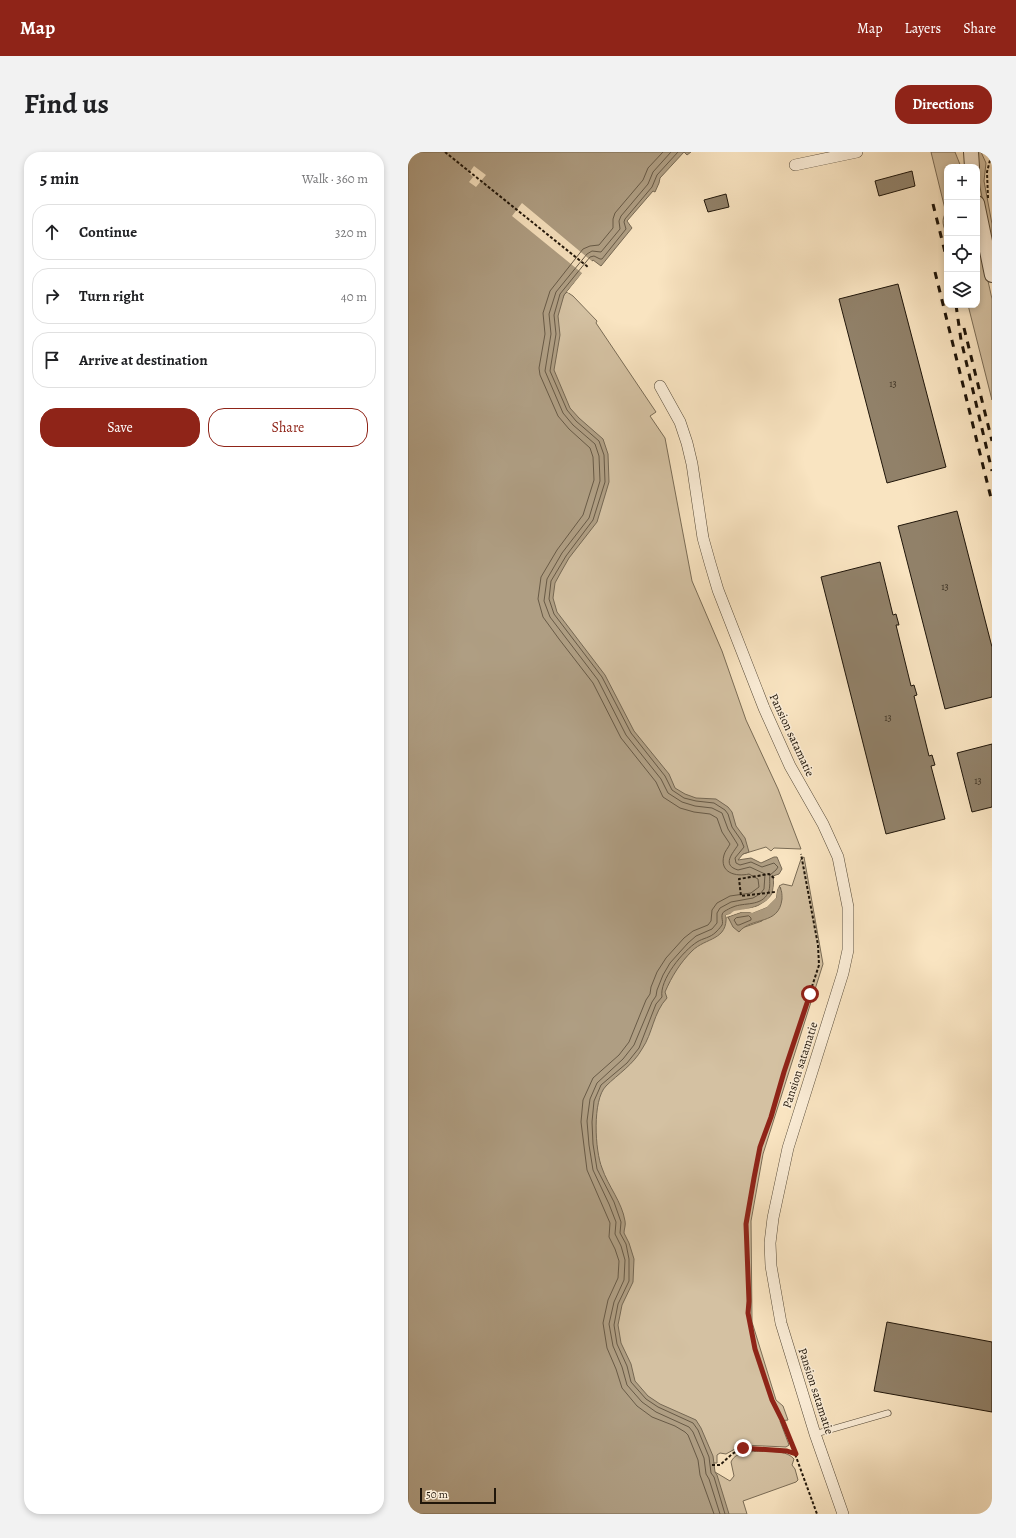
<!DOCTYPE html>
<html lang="en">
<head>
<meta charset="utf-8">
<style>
	:root { --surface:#fff; --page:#f2f2f2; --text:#202124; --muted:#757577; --line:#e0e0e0; --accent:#8f2418 }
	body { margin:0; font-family:Alegreya,serif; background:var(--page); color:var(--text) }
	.controls { position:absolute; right:12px; top:12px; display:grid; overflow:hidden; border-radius:8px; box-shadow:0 2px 6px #0003 }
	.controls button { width:36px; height:36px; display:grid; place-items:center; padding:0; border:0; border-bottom:1px solid var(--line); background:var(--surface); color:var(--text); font:20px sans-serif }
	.scale { position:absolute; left:12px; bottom:10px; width:76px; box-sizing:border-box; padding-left:4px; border:2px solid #20160a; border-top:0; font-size:11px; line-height:14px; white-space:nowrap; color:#20160a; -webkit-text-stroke:3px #fbedd7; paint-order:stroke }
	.stop { position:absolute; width:12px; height:12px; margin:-9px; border:3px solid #8f2418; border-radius:50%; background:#fff }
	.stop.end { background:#8f2418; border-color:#fff; box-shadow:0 1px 4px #0008 }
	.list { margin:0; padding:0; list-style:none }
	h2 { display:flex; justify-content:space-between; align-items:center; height:52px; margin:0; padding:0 16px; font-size:17px }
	h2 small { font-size:13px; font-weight:400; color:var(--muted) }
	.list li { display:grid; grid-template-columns:26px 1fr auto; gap:12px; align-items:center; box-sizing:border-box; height:56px; margin:0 8px 8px; padding:0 8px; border:1px solid var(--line); border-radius:16px }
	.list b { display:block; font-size:15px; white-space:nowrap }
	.list em { font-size:13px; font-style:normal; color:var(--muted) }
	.actions { display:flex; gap:8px; padding:12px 16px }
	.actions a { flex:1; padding:9px 0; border:1px solid var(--accent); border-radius:16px; text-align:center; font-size:14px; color:var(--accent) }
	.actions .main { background:var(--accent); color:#fff }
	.icon { flex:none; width:22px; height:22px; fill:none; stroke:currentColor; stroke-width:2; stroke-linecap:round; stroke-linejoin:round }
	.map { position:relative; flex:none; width:584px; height:1362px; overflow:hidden; border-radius:16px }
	header { display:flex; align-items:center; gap:24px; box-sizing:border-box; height:56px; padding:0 20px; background:var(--accent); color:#fff }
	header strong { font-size:19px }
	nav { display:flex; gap:22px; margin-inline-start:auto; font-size:14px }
	.intro { display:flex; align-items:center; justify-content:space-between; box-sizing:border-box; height:96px; padding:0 24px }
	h1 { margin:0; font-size:28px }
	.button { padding:10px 18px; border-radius:16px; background:var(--accent); color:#fff; font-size:14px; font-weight:700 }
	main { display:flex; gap:24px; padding:0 24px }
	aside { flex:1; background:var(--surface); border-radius:16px; box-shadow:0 2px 6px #0003 }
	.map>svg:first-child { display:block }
</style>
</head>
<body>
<header>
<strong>Map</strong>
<nav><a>Map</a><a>Layers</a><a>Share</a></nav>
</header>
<div class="intro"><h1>Find us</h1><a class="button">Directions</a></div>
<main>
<aside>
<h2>5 min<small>Walk · 360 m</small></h2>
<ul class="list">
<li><svg class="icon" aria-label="ahead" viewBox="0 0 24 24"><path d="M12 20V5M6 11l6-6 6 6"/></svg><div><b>Continue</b></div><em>320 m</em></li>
<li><svg class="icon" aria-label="right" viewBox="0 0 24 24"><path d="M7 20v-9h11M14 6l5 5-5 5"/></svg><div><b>Turn right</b></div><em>40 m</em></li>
<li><svg class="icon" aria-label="arrive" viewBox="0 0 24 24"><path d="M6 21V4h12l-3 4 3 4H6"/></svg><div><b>Arrive at destination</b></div></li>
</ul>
<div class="actions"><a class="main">Save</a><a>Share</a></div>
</aside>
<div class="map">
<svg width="584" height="1362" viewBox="0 0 584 1362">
	<rect width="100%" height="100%" fill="#f9e4c1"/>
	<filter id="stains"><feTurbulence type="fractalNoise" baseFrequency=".005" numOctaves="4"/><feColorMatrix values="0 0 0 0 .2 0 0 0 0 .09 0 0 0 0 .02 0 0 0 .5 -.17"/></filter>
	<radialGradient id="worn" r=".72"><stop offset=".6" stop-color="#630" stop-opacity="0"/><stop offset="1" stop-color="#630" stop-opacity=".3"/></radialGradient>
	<g fill="#d4c1a2" stroke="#7a6c56">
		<path d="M523,0H547L553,15H539V82C535,75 533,67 538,61Z"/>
		<path d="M568,0H573L578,11L576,29L584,72V97L572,35Z"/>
		<path d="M569,79L584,147V248L560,153H569Z"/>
		<path d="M159,140L165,144L189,169L188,171L248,260L242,264L257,286L284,429L314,499L338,568L370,637L393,697L366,696L363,699L358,695L335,702L288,672L136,469L129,202L156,143Z"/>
		<path d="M396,705L415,812L355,1002L343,1069L344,1170L368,1248L375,1254L380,1268L372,1269L381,1293L378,1295L334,1293L318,1302L312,1301L309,1303V1311H305L201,1225L162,977L229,856L318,763L331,780L334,776L354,769L373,736L371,734L375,732L384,734L393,707Z"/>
		<path d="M358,1299C368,1300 379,1299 386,1307L384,1313L387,1317L390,1328L388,1330L335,1349L339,1362H297L307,1320L322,1329L326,1324L323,1310C328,1298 346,1300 358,1299Z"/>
	</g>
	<g fill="#af9e83" stroke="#766853">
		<path d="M0,0H283L279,3L276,0L252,26L251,31L247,40L245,39L219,69L224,76L193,114L185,108L156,143L150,164L152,183L146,218L162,256L171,266L195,287L200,302L201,330L189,370L161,406L153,420L147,431L145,446L149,460L197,523L226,579L261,622L267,636L277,642L288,646L308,647L320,655L324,660L328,674L337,686L341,700L335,702L330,708L343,706L353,711L366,705H369L374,717L371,722L365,724C368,748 357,752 336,758C330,760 324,762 318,763C320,789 298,785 284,799C272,811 264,824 257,840L259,846C245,861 245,881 234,897C225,913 210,922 198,934C184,948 187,999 194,1016C200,1034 214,1050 217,1069C218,1073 216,1077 216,1081L221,1091L226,1107L225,1130L214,1153L210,1173L213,1191L223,1212L227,1229L240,1244L252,1252L288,1268L293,1276L305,1304L307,1320L309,1323L321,1362H0Z"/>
		<path d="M371,734C374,738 374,742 374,747C371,774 344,764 331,780L325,775L320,765L334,760H346L359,755L368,746L369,738Z"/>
	</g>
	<g fill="#f9e4c1">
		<path d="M66,14L78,23L68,35L61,30L65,25L61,21Z"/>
		<path d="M114,51L186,111L161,141L159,140L174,121L104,64Z"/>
		<path d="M366,732L368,733V736L370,734H371L369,738L368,746L359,755L344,761L342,760H333L318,765V763L322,762L326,759L349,755L358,749L365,742Z"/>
	</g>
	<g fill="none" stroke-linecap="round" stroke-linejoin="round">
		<g stroke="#685a46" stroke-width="1">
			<path d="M255,0L240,16L235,28L207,61L205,67V76L191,93L182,94L175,97L142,139L135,161L137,182L131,216L132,223L150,264L161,277L182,296L185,305L186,328L175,363L149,398L133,425L130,447L135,465L151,487L185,531L213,586L248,630L255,645L272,656L286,660L302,662L309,666L314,680L322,692C320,696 317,699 316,703C311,721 328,725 341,722L350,727L351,735L343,741L322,744L309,751L304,758L303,769L300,773L285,779L276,786L258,806L249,820L243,835L242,842L238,848L221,890L211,903L185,926L175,948L173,970L179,1018L202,1071L201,1085L207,1097L211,1109L210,1126L200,1148L195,1171L199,1196L208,1217L214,1236L229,1254L244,1265L267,1274L277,1280L280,1283L290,1308L292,1323L306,1362"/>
			<path d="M263,0L245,20L240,32L213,64L211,69L212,77L193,100L184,99L179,102L148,140L141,162L143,182L137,219L155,261L165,273L187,292L191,304L192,329L181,366L154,401L139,427L136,449L142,465L190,528L218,583L253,627L260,641L274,650L287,654L304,656L314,661L320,677L330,693C325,701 313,713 330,718L342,715L357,722L356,737L352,742L345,746L323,750L312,756L309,761V771L304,777L288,784L280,791L262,811L255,823L249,838L248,844L244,850L226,893L215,907L189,931L182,947L179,969L181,993L185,1018L201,1052L208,1070L207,1082L213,1094L217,1108L216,1128L206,1150L201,1172L205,1194L214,1215L219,1233L234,1250L248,1260L281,1275L285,1280L296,1306L298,1322L301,1327L312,1362"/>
			<path d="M270,0L249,23L244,35L217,67L216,70L218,77L194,107H192L186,104L182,105L152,142L146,163L148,182L142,219L159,258L168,269L191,289L196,303L197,330L185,368L158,404L143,429L141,447L146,462L194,525L223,581L257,624L264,638L276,646L288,649L306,651L317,658L320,662L324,675L333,688L336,695L327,706L328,711L332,713L343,710L354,715L366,711L370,715L368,718L362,723C361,728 363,735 360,741C353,755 336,750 325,755C322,756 319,758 317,759C311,762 316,769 314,773C312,776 309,779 308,780C302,786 295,786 289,790C275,799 251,828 254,845L248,852L231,896L219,911L193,933L186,949L184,970L185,992L189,1017L206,1050L213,1070L212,1081L218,1092L221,1107V1129L210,1152L206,1173L209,1192L219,1214L223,1230L238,1247L250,1255L285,1271L290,1278L301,1305L303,1321L306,1325L317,1362"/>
			<path d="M341,764L343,766V768L331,773H329L326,768L328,766Z"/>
		</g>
	</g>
	<g fill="#918169" stroke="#20160a">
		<path d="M504,19L507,34L471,44L467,29Z"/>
		<path d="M318,42L321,55L300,60L296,48Z"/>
		<path d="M490,132L538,315L479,331L431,147Z"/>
		<path d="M549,359L584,495V545L537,557L490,374Z"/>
		<path d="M472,410L485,463L488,462L491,473H488L503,534L506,533L509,543L506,544L521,604L524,603L527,613L523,614L537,667L478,682L413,425Z"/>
		<path d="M584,592V655L564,660L549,601Z"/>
		<path d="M479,1170L584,1190V1260L466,1239Z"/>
	</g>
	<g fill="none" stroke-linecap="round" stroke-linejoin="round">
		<defs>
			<path id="service" d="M407,1282L480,1261"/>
			<g id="minor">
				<path d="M387,13L449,0"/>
				<path d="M252,234L272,270L279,291L284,312L295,386L302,411L310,438L356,556L382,614L415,672L430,705L440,755V798L435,821L380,996L365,1066L362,1091L363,1114L373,1171L407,1282L435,1362"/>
			</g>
			<g id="tertiary">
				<path d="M563,0L564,15"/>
				<path d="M569,51L584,123"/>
			</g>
		</defs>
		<use href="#service" stroke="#564a38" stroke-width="7"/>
		<use href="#minor" stroke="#564a38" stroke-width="12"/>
		<use href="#tertiary" stroke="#564a38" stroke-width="16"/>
		<g stroke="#20160a" stroke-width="2" stroke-dasharray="3 2" stroke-linecap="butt">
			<path d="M37,0L180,115"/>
			<path d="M580,46L579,20L584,0"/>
			<path d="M366,726L361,722L331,727L333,744L367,740"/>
			<path d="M387,1302L375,1270L364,1248L347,1197L340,1161L341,1149L338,1072L340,1057L352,995L363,965L376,920L411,813L410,793L393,702"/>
			<path d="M304,1313H312L324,1302L335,1296L379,1299L387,1302L409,1362"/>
		</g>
		<use href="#service" stroke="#fbedd7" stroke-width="5.5"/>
		<use href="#minor" stroke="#fbedd7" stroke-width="11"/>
		<use href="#tertiary" stroke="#fbedd7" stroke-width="14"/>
		<g stroke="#20160a" stroke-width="3" stroke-dasharray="7 7" stroke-linecap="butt">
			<path d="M525,52L539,108"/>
			<path d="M527,120L584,350"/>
			<path d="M548,153L553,188L584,319"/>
			<path d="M556,176L584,289"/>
		</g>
	</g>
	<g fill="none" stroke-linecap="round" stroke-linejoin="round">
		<path stroke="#8f2418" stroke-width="5" d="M335,1296L379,1299L388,1302L375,1270L364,1248L347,1197L340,1161L341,1149L338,1072L346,1026L352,995L363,965L376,920L402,842"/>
	</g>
	<g text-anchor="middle" stroke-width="3" stroke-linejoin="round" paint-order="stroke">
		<g font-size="10" fill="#3c3122">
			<text x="485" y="235">13</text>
			<text x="537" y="438">13</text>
			<text x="480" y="569">13</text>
			<text x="570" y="632">13</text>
		</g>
		<g font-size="12" fill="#20160a" stroke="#fbedd7">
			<text transform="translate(384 583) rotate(65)" y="4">Pansion satamatie</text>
			<text transform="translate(392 913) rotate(-72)" y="4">Pansion satamatie</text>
			<text transform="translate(408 1239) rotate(72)" y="4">Pansion satamatie</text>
		</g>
	</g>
	<rect width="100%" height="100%" filter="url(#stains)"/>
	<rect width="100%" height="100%" fill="url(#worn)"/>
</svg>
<div class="controls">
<button>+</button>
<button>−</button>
<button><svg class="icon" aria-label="locate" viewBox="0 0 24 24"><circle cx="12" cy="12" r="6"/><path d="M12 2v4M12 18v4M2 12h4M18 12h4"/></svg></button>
<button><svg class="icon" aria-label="layers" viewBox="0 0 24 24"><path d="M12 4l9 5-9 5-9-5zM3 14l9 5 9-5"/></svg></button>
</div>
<div class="scale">50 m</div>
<div class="stop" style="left:402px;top:842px"></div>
<div class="stop end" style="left:335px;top:1296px"></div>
</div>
</main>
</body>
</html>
